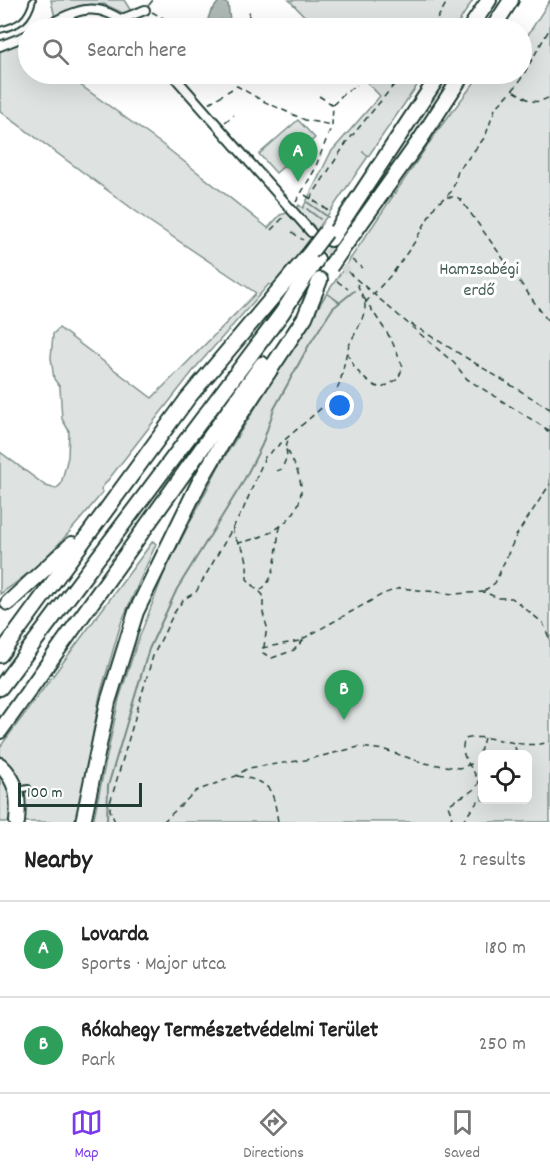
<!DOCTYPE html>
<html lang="en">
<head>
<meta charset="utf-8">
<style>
	:root { --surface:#fff; --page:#f6f6f6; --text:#222; --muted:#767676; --line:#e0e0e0; --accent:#7c3aed }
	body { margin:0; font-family:Dekko,sans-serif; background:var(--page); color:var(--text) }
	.controls { position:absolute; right:18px; bottom:18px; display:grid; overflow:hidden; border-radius:9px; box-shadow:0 6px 24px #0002 }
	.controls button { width:54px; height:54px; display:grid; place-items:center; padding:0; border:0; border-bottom:2px solid var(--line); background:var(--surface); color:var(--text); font:30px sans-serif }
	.scale { position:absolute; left:18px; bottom:15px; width:124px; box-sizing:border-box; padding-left:6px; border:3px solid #1f3d34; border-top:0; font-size:16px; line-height:21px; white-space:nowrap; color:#1f3d34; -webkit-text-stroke:4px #fff; paint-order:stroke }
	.you { position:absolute; left:340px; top:406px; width:21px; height:21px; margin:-15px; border:4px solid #fff; border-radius:50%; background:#1a73e8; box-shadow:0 0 0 9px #1a73e833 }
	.badge { display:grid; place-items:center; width:39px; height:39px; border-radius:50%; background:var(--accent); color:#fff; font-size:20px; font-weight:700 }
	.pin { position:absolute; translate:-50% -50px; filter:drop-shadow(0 2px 3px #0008) }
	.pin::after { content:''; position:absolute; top:32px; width:21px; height:18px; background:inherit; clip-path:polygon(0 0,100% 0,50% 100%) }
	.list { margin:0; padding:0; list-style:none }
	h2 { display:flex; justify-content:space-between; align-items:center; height:78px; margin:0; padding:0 24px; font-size:26px }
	h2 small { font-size:20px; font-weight:400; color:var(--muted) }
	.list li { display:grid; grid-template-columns:39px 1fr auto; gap:18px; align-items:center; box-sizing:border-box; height:96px; padding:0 24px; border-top:2px solid var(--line) }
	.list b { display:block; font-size:22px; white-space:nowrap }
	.list p { margin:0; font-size:20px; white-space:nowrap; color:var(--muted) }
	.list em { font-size:20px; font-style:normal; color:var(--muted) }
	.icon { flex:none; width:33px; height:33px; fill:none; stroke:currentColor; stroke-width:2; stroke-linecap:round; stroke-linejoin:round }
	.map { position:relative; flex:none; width:550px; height:822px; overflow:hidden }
	.search { position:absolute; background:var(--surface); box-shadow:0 6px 24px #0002; left:18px; right:18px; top:18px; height:66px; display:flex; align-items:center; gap:15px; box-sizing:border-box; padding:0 21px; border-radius:33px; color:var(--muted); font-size:22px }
	.sheet { height:270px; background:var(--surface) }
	nav { display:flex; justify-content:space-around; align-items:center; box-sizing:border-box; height:84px; border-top:2px solid var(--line); background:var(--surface); font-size:16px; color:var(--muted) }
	nav a { display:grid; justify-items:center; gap:3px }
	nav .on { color:var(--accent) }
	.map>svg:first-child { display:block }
</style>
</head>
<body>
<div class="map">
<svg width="550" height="822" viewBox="0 0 550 822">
	<rect width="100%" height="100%" fill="#fff"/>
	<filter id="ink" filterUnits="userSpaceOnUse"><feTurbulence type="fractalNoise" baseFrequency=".0167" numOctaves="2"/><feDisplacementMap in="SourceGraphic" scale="12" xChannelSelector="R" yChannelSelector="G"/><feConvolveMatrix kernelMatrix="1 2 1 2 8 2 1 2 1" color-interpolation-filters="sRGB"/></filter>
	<g filter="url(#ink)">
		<g fill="#dee3e2" stroke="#7e908b" stroke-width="1.5" fill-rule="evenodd">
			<path d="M51,0H124L131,11L125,14L104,4L85,6L55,18Z"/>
			<path d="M289,0H473L455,28H316Z"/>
			<path d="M550,0V822H93L119,699L136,646L164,573L219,466L327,293L438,130L477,79L485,74H522V44ZM482,754H528V800H482Z"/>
			<path d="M28,38L24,43L28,47V74H65L163,145L268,228L280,215L287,213L307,235L314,226L296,209L299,205L303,208L331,152L380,96L359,74H425L309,242L273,287L269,284L197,366L101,489L103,492C72,530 42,567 0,594V452L46,486L56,489L61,484L68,457L69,431L62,419L60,387L54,379L51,358L53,334L59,328L152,398L256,293L149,221L0,111V49Z"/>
			<path d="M298,120L315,138L276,173L259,154Z"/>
			<path d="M153,541L156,544L121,623L100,695L77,822H0V747Z"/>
		</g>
		<path fill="#afbab7" stroke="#758883" stroke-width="1.5" d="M220,0L228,4L230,21L220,20V28H205L210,13Z"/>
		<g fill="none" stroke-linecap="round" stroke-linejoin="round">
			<g stroke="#758883" stroke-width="2">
				<path d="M363,152L368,156"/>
				<path d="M307,202L328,217"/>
				<path d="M307,209L320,219"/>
				<path d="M328,294L339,302"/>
				<path d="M107,822L108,786L149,649L177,589L242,484L262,445L274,409L309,345L333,308L354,291"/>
			</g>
			<path stroke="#d2d8d6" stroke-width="8" stroke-dasharray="8 4" stroke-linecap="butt" d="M318,240L348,272"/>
			<defs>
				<g id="service">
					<path d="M0,30C19,25 28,20 33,0"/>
					<path d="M18,790L28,788"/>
				</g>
				<g id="minor">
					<path d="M122,19L145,10"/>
					<path d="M42,28C82,7 96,0 133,28"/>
					<path d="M0,46L28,35"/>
					<path d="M172,74L311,232"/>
				</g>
				<g id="motorway">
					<path d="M470,28L489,0"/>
					<path d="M493,28L511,0"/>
					<path d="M331,239L440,74"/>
					<path d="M341,251L420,140L463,74"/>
					<path d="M8,603L72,544"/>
					<path d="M0,655L188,398L310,253"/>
					<path d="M0,688L282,313L317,259"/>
					<path d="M0,731L262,364"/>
					<path d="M0,765C18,781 19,799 17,822"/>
					<path d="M83,822L108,702L136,612L199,483L227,435L305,317L320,280"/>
				</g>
			</defs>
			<use href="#service" stroke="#1f3d34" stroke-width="8"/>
			<use href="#minor" stroke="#1f3d34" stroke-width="12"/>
			<use href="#motorway" stroke="#1f3d34" stroke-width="18"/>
			<g stroke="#1f3d34" stroke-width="1.5" stroke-dasharray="6 4.5" stroke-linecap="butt">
				<path d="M149,5L153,0"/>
				<path d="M152,12L182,28"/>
				<path d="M247,28L250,8"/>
				<path d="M432,28L448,0"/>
				<path d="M400,80L407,74"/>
				<path d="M514,91C530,100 532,106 550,97"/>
				<path d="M319,96L333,105"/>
				<path d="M209,103L237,86L263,101L305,120L332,125"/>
				<path d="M225,122L234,115"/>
				<path d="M305,195L331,212"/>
				<path d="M447,197H457L461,200L550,324"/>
				<path d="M310,199L347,142L403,74"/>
				<path d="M296,202L314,171L332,125L333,105L345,92L357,85"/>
				<path d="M271,230L285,216"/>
				<path d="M292,232L303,240"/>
				<path d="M352,260L363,268"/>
				<path d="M348,272L454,363L467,379L550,431"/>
				<path d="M337,281L348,289"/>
				<path d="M357,284C360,291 365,299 365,306C365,320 351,338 347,351C352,367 366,385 382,388L398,379L403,367L391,339L362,295"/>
				<path d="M365,303L392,274L414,243L435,206L452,191L458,171L485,137L495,109L518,84L550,28"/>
				<path d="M411,324L550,409"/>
				<path d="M544,428L550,435"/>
				<path d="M276,471L282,469L287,456L286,448"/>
				<path d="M233,527C232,540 241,543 245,554C248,562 247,570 247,579L263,595V613L267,627L263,653L272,658L294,650L305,638"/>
				<path d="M237,543C264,539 300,522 301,491C302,476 292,460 286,447L289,436"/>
				<path d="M260,590C280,577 274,545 281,525"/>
				<path d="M484,591L495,583L516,536L550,484"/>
				<path d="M262,648L299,641L383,594L400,588L454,594L484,592L498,598H512L543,623L550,640"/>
				<path d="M515,747L517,754"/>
				<path d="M237,776C272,782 273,789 278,822"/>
				<path d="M115,822L110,810V803L153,656L174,613L184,599L196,592L243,510L265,457L333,398L340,383L347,351"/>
				<path d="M163,822L196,791L236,776L248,768L305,760L359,747L385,750L424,763L459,768L477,762L484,738"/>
				<path d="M450,822L452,816L448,806C457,796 471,796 479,783C474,767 457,756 465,739C492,732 518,751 550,742"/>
				<path d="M462,822L482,796"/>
			</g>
			<use href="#service" stroke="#fff" stroke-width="4"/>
			<use href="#minor" stroke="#fff" stroke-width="8"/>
			<use href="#motorway" stroke="#fff" stroke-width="14"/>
			<defs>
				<g id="motorway-bridge">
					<path d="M310,253L326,232"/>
					<path d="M330,267L341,251"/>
				</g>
			</defs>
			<use href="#motorway-bridge" stroke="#1f3d34" stroke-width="18" stroke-linecap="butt"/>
			<use href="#motorway-bridge" stroke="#fff" stroke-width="14"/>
		</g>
	</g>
	<g text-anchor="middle" stroke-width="6" stroke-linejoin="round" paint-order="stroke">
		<g font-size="18" fill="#455e57" stroke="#fff">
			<text x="479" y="274">Hamzsabégi<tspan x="479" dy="21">erdő</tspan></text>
		</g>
	</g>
</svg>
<div class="controls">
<button><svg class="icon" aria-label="locate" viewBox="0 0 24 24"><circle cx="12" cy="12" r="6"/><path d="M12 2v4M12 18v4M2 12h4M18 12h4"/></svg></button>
</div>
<div class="scale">100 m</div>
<div class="you"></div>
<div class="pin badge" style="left:298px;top:182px;background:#2e9e5b">A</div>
<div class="pin badge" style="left:344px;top:720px;background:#2e9e5b">B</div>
<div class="search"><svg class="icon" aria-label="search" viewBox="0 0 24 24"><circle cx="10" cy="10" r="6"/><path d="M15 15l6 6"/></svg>Search here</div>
</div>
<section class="sheet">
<h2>Nearby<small>2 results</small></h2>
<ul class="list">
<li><span class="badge" style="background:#2e9e5b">A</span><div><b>Lovarda</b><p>Sports · Major utca</p></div><em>180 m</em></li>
<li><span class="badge" style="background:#2e9e5b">B</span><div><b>Rókahegy Természetvédelmi Terület</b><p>Park</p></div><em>250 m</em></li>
</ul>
</section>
<nav>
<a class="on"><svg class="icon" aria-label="map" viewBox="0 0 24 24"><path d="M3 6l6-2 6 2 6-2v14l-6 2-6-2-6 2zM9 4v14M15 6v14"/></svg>Map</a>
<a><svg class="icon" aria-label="directions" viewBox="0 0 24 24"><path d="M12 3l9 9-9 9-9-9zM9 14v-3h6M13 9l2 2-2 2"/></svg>Directions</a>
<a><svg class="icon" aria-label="saved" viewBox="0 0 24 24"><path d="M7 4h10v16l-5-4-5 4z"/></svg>Saved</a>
</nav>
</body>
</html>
